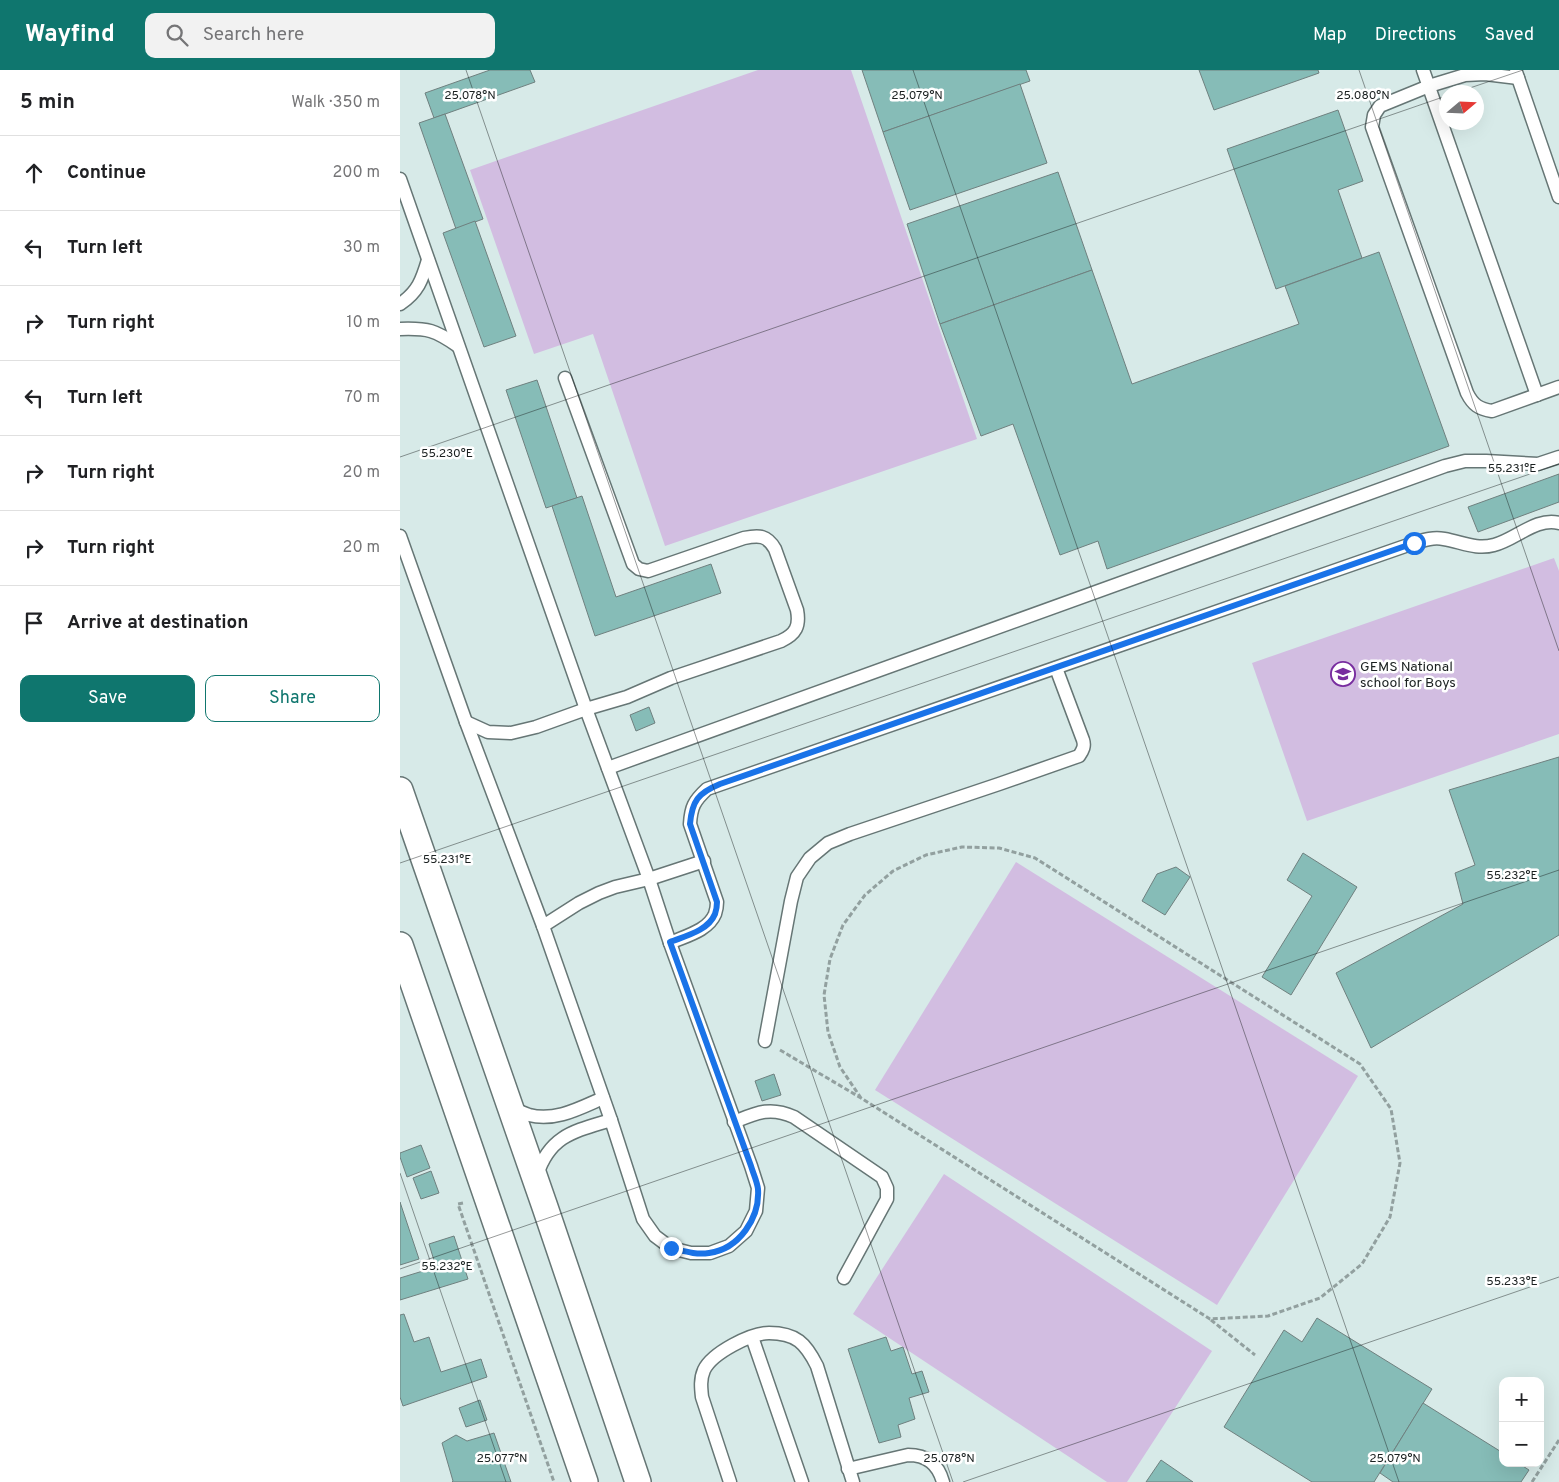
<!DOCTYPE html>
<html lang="en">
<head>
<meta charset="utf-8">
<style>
	:root { --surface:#fff; --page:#f2f2f2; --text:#202124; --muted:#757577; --line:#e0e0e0; --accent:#0f766e }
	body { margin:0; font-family:Overpass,sans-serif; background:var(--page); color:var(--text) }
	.controls { position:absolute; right:15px; bottom:15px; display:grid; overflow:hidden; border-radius:10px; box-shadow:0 5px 20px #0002 }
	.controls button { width:45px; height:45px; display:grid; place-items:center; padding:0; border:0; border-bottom:1px solid var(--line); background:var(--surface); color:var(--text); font:25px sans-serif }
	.compass { position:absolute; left:1039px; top:15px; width:45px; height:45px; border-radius:50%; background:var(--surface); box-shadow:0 5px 20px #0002; rotate:71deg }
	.stop { position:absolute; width:15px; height:15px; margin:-11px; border:4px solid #1a73e8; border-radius:50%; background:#fff }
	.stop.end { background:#1a73e8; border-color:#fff; box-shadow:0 1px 5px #0008 }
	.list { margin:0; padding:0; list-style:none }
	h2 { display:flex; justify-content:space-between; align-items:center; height:65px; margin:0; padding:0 20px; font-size:21px }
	h2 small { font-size:16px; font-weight:400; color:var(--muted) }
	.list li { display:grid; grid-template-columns:32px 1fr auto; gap:15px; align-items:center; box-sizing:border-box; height:75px; padding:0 20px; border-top:1px solid var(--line) }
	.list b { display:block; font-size:19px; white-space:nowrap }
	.list em { font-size:16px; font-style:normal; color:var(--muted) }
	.actions { display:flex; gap:10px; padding:15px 20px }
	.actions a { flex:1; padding:11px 0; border:1px solid var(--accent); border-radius:10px; text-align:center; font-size:18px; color:var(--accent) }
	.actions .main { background:var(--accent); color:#fff }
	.icon { flex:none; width:28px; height:28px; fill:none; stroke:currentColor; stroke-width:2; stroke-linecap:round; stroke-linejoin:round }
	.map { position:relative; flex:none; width:1159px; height:1412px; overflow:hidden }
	header { display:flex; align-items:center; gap:30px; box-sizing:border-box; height:70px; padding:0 25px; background:var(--accent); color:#fff }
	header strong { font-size:24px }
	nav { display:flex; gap:28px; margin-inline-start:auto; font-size:18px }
	.search { width:350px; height:45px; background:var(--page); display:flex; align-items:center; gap:12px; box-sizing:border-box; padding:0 18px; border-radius:10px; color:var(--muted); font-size:19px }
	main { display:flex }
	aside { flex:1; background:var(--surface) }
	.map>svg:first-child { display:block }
</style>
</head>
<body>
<header>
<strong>Wayfind</strong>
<div class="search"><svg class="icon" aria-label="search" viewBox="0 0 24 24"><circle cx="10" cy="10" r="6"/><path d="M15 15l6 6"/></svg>Search here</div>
<nav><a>Map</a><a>Directions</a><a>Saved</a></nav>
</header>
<main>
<aside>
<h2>5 min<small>Walk · 350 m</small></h2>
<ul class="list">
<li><svg class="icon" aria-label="ahead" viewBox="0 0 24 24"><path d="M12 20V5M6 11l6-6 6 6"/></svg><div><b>Continue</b></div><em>200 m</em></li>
<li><svg class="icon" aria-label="left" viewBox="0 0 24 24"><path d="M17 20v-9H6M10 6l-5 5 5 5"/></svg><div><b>Turn left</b></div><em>30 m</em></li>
<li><svg class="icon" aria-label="right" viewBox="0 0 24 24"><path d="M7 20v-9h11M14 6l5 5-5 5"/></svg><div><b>Turn right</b></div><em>10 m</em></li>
<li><svg class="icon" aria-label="left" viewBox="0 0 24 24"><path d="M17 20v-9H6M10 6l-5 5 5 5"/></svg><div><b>Turn left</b></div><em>70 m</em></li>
<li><svg class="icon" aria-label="right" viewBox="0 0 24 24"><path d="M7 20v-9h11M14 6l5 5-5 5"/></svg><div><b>Turn right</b></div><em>20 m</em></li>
<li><svg class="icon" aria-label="right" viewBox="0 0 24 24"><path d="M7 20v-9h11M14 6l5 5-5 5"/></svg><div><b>Turn right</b></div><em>20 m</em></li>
<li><svg class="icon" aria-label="arrive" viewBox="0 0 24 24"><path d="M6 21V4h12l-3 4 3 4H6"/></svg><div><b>Arrive at destination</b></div></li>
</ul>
<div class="actions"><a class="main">Save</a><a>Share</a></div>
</aside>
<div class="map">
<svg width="1159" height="1412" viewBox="0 0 1159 1412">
	<rect width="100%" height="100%" fill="#d7eae8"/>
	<g fill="#d2bde1">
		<path d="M358,0H451L577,369L265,476L193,264L134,284L70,100Z"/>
		<path d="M1154,488L1159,501V664L907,751L852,593Z"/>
		<path d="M616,792L958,1006L817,1235L475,1020Z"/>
		<path d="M544,1104L812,1281L727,1412H707L453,1244Z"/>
	</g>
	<g fill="#86bcb7" stroke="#6f807f">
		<path d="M90,0H130L135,12L34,48L25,23Z"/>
		<path d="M462,0H626L630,11L483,62Z"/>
		<path d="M799,0H918L919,3L814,40Z"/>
		<path d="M620,14L647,93L510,140L483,62Z"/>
		<path d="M938,40L963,111L938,120L962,188L876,219L827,79Z"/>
		<path d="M45,44L83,149L56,159L19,53Z"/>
		<path d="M658,102L692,200L540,254L507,154Z"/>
		<path d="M75,151L116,266L84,277L43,163Z"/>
		<path d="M979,182L1049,376L707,499L698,471L660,485L613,354L581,366L540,254L692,200L732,314L899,254L885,216Z"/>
		<path d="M137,310L177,428L146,438L106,320Z"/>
		<path d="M1159,404V432L1078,462L1068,437Z"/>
		<path d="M182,426L216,527L311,494L321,523L195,566L152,436Z"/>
		<path d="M249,637L255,653L236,661L230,645Z"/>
		<path d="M1159,687V865L971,978L936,903L1063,834L1055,803L1075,795L1049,720Z"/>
		<path d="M903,783L957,817L891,925L862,907L912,826L887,810Z"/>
		<path d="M776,797L790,807L765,845L742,831L757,804Z"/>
		<path d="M374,1004L381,1025L362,1031L355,1011Z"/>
		<path d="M21,1075L30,1098L7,1107L0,1087V1083Z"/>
		<path d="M31,1101L39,1123L21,1129L13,1108Z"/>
		<path d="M0,1132L19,1189L0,1195Z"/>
		<path d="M54,1166L68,1209L0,1230V1208L36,1197L29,1174Z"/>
		<path d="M4,1244L14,1272L29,1267L41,1302L81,1289L87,1307L3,1336L0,1327V1245Z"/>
		<path d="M917,1248L1032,1319L974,1412H912L824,1357L884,1260L902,1272Z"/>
		<path d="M486,1267L491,1281L503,1277L512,1304L522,1301L529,1322L509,1328L515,1349L498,1355L501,1367L479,1373L448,1279Z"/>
		<path d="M80,1330L87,1350L66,1357L59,1338Z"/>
		<path d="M1023,1333L1103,1383V1393H1118L1129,1400L1121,1412H993L980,1403Z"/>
		<path d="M94,1363L111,1412H52L53,1411L42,1373L56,1365L67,1371Z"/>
		<path d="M761,1390L793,1412H746Z"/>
	</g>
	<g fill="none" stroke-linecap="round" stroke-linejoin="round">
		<defs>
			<g id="lane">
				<path d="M1023,0L1137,325"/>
				<path d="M1116,2L1159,127"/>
				<path d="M1118,8L1085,4L1065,5L1029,16L980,36L974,45L972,57L1067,323C1073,335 1079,339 1092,341L1159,317"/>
				<path d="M0,109L186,639L249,809L270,873L351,1096L358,1118L356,1141L346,1161L329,1176L310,1183H291L271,1178L255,1166L243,1149L211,1050L143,856L66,652L0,466"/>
				<path d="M0,234C18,222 22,210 28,190"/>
				<path d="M0,259C28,258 35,260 58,276"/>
				<path d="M66,652L88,662L111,663L136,657L186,639L227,627L271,608L381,571C396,564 400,556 397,540L375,479C367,465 359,465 344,468L248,501L239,499L233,494L165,308"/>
				<path d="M208,698L1045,396L1065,391H1086L1138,394L1159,387"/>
				<path d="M143,856L179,833L199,823L215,817L249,809L304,791"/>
				<path d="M270,873C285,866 308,861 315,844C316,841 317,836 317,832L290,754C291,737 294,731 307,719L1014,473C1024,470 1033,467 1044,469C1062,472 1076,480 1094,475C1115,470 1136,447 1159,453"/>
				<path d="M365,971L391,831L397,807L410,788L428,773L450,764L599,714L679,686C683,680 685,676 683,670L656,598"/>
				<path d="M111,1038C117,1040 123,1043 129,1045C155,1052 180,1038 203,1028"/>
				<path d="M334,1052C356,1043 370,1036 394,1047L482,1107L487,1118V1129L444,1208"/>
				<path d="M137,1105C150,1065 175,1061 211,1050"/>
				<path d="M352,1267L402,1412"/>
				<path d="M448,1399L508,1385C527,1385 538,1394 543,1412"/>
				<path d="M330,1412L302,1327C301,1318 300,1309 304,1300C312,1283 351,1263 369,1263C379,1263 391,1265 399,1271C407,1277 412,1286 417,1296L453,1412"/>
			</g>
			<g id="street">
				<path d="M0,720L145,1137L238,1412"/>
				<path d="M0,875L185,1412"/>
			</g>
		</defs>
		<use href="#lane" stroke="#667675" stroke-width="15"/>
		<use href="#street" stroke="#667675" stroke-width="28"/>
		<g stroke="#92a09f" stroke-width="3" stroke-dasharray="5 2.5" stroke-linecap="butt">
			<path d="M380,980L461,1028L810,1249L868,1246L920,1228L962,1194L990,1147L1000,1093L991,1039L960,994L635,788L599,778L562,777L526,785L493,801L465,825L443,855L430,889L424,925L428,962L440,997L461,1028"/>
			<path d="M63,1133L58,1134L154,1412"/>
			<path d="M811,1250L855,1285"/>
			<path d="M1132,1412L1159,1370"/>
		</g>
		<use href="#lane" stroke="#fff" stroke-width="12"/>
		<use href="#street" stroke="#fff" stroke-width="25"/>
	</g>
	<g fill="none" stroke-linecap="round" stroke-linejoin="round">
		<path stroke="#1a73e8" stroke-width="6" d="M271,1178C284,1181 295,1185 309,1183C339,1179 360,1148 358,1119C357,1111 353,1103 351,1096L270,872C285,866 308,861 315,844C316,841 317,836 317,832L290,754C292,731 298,723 320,714L1014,473"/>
	</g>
	<path fill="none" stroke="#1a2020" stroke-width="1" stroke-opacity="0.45" d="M66,0L553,1412M513,0L999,1412M959,0L1159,581M1058,22L1123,0M0,387L1046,26M0,793L1159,394M0,1103L106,1412M0,1199L1159,800M563,1412L1159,1207"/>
	<defs>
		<symbol id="school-ring" viewBox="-11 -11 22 22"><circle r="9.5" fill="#fff" stroke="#782d9f" stroke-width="1.5"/><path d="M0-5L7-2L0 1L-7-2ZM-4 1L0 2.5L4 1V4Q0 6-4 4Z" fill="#782d9f"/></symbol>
	</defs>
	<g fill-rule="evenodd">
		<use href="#school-ring" x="929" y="590" width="28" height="28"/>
	</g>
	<g text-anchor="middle" stroke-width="5" stroke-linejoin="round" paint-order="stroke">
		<g font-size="14" fill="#1a2020" stroke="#fff" text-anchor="start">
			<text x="960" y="601">GEMS National<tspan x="960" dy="16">school for Boys</tspan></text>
		</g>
	</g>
	<g font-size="12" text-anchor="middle" fill="#1a2020" stroke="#fff" stroke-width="5" stroke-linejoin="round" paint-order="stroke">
		<text x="963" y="29">25.080°N</text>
		<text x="70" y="29">25.078°N</text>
		<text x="517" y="29">25.079°N</text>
		<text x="47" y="387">55.230°E</text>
		<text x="1112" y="402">55.231°E</text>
		<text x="47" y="793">55.231°E</text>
		<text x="1112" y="809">55.232°E</text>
		<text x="47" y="1200">55.232°E</text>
		<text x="1112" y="1215">55.233°E</text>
		<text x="102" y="1392">25.077°N</text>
		<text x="549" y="1392">25.078°N</text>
		<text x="995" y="1392">25.079°N</text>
	</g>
</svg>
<div class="controls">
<button>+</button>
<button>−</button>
</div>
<svg class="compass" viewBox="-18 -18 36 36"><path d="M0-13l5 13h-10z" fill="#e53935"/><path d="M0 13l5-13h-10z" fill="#757577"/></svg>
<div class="stop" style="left:1014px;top:473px"></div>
<div class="stop end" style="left:271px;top:1178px"></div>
</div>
</main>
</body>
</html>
